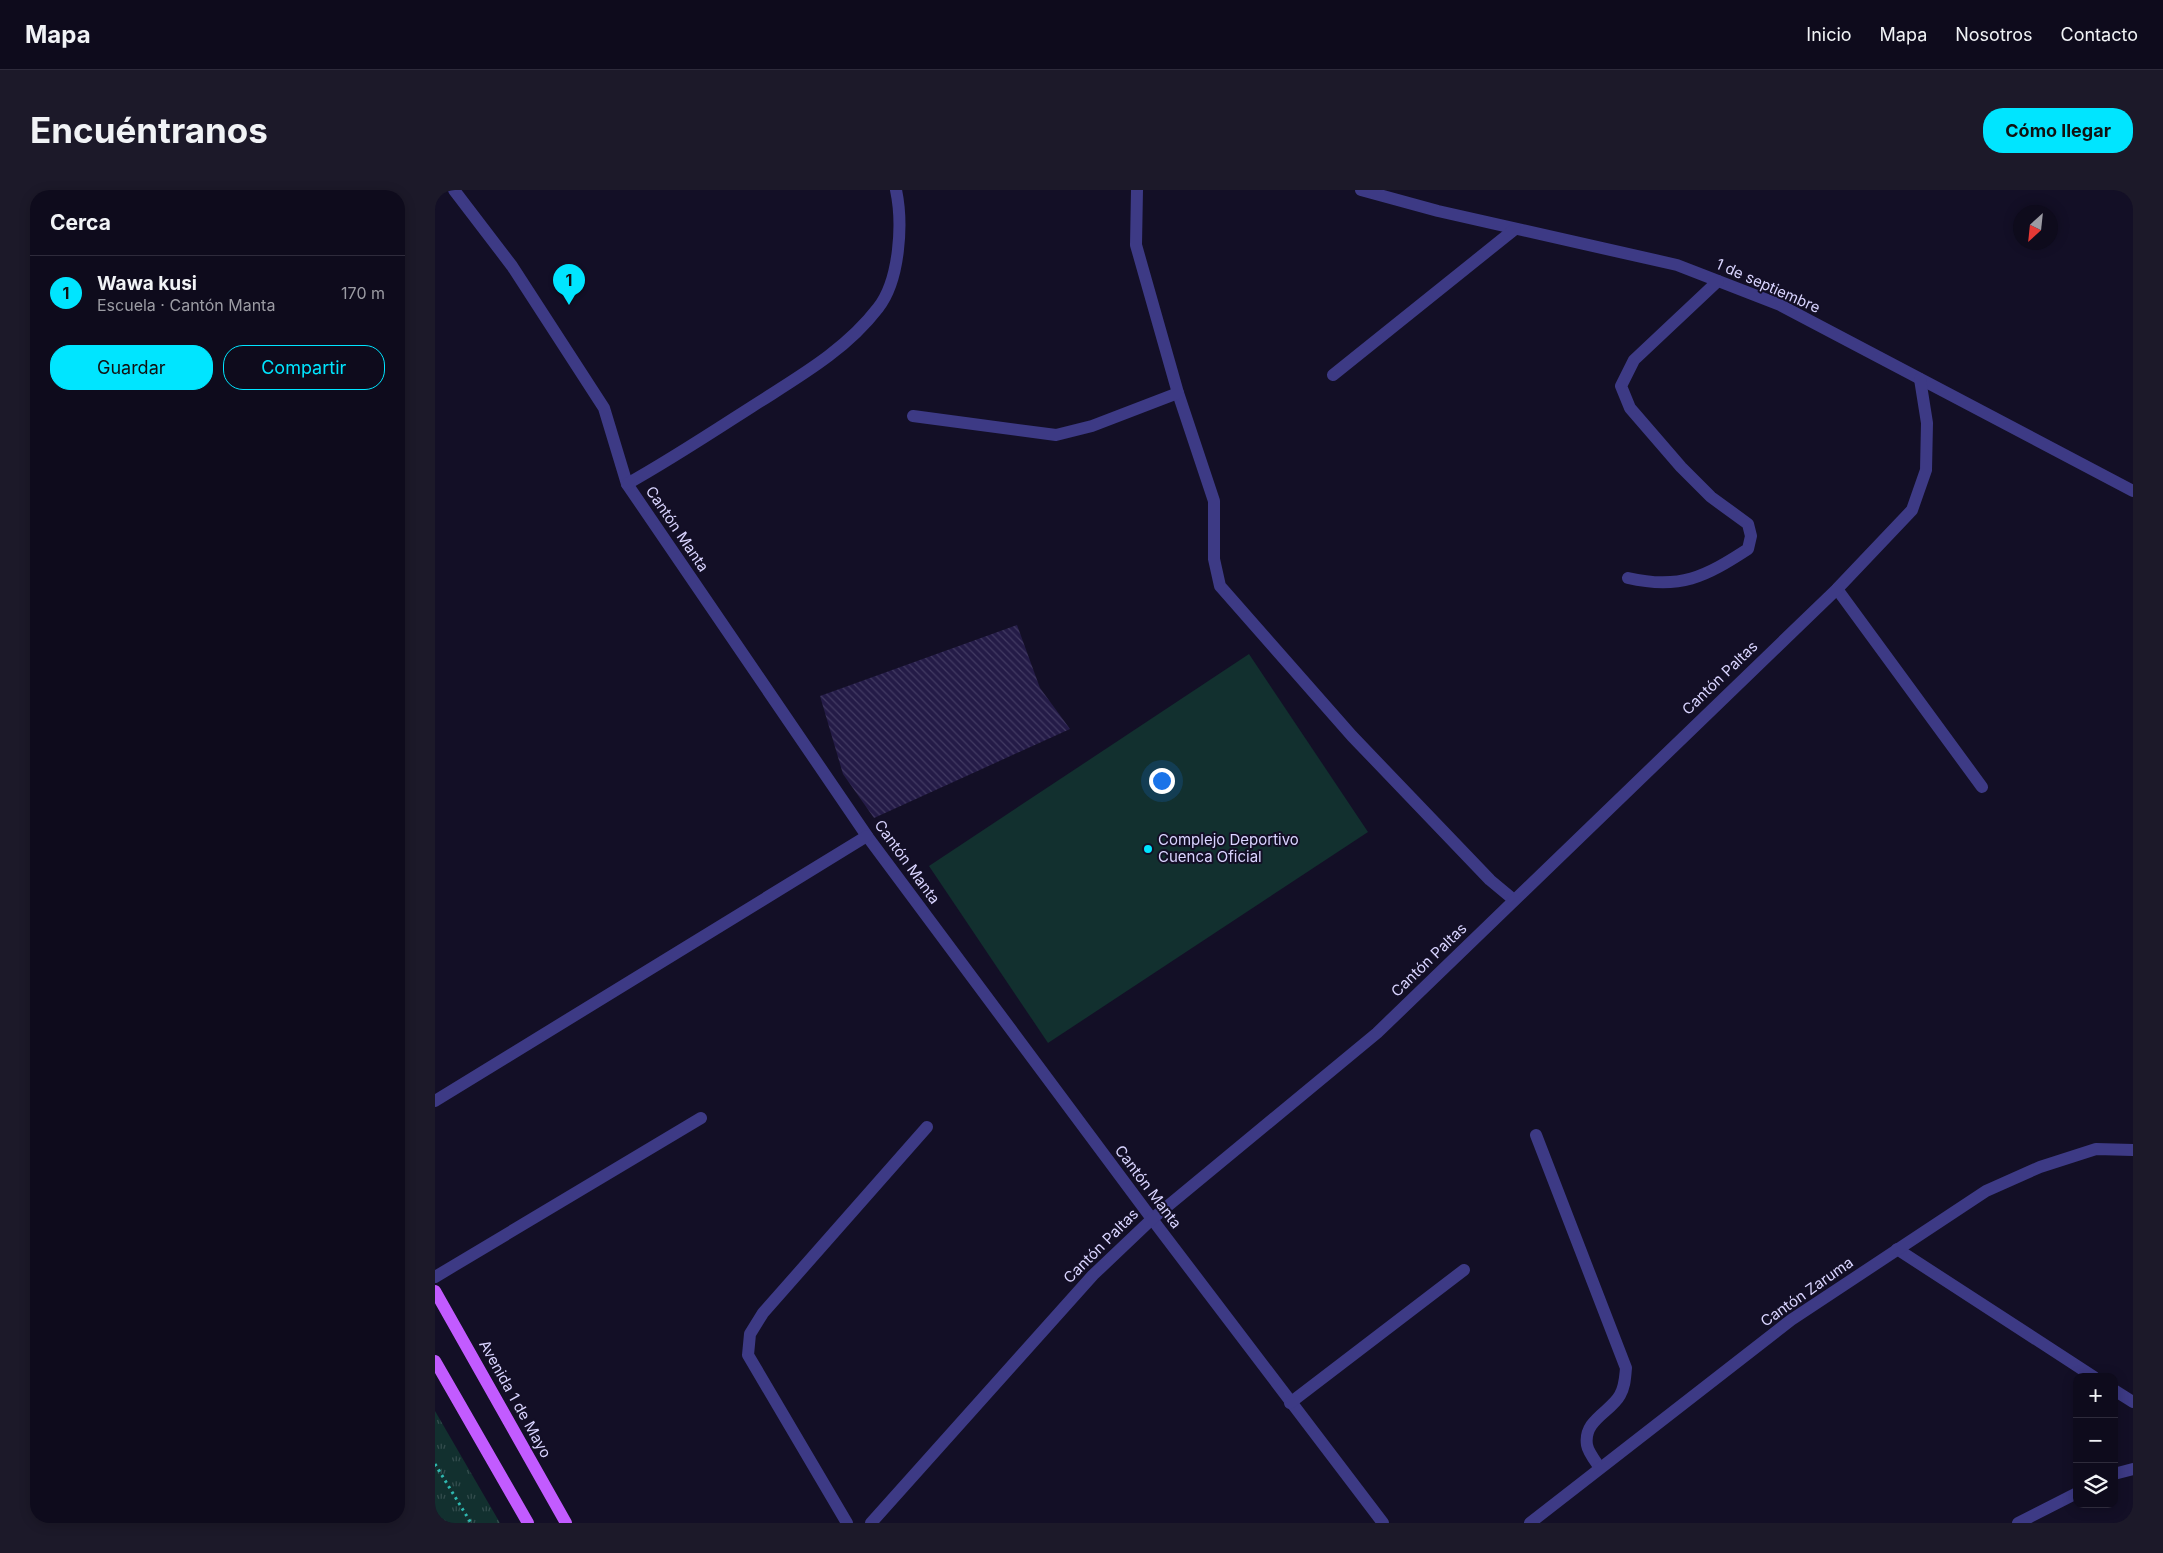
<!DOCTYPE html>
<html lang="es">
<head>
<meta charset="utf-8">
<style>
	:root { --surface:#0e0b1c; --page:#1c1929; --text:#f1f3f6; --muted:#9b9ba3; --line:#2e2b3b; --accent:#00e5ff }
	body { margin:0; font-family:Inter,sans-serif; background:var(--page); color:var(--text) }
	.controls { position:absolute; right:15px; bottom:15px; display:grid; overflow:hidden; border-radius:10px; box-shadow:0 2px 12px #0003 }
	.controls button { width:45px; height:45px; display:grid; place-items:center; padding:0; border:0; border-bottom:1px solid var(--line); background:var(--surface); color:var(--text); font:25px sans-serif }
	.compass { position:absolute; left:1578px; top:15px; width:45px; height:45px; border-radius:50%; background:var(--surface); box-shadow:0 2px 12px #0003; rotate:207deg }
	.you { position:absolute; left:726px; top:590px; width:18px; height:18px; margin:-12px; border:4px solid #fff; border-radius:50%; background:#1a73e8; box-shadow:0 0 0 8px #1a73e833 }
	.badge { display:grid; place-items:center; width:32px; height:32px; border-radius:50%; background:var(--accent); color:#111; font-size:16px; font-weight:700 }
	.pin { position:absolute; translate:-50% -41px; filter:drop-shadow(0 1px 2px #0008) }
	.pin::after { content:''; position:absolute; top:26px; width:18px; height:15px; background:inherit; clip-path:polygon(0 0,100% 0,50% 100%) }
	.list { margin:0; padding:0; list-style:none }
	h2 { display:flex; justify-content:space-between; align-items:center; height:65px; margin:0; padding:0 20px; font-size:21px }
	h2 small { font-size:16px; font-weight:400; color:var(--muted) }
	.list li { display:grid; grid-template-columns:32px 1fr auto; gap:15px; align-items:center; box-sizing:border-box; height:75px; padding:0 20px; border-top:1px solid var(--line) }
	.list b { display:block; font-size:19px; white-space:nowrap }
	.list p { margin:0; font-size:16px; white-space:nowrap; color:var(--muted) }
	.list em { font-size:16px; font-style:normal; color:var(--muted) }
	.actions { display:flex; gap:10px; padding:15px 20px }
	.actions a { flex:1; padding:11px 0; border:1px solid var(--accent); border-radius:20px; text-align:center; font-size:18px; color:var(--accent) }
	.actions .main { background:var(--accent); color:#111 }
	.icon { flex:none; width:28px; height:28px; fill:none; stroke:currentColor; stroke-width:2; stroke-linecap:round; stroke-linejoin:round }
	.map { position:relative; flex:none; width:1698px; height:1333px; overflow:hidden; border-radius:20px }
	header { display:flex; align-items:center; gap:30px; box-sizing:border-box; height:70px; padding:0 25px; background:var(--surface); border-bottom:1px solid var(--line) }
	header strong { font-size:24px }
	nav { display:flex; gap:28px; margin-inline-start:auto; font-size:18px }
	.intro { display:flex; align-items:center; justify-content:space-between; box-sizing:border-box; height:120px; padding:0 30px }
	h1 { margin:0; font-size:35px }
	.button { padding:12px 22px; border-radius:20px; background:var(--accent); color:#111; font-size:18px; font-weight:700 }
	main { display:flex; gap:30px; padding:0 30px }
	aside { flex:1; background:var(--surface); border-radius:20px; box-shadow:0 2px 12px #0003 }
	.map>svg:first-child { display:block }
</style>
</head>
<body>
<header>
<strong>Mapa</strong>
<nav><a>Inicio</a><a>Mapa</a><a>Nosotros</a><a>Contacto</a></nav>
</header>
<div class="intro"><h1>Encuéntranos</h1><a class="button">Cómo llegar</a></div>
<main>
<aside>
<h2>Cerca<small></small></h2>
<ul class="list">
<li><span class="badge">1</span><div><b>Wawa kusi</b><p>Escuela · Cantón Manta</p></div><em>170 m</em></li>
</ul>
<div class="actions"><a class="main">Guardar</a><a>Compartir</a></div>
</aside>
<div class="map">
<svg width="1698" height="1333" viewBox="0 0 1698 1333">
	<defs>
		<pattern id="park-tufts" width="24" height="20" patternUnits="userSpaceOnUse" patternTransform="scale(1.25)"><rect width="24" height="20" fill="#12302f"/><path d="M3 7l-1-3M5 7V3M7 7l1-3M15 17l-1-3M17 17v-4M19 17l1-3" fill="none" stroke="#344d4e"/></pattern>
		<pattern id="building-back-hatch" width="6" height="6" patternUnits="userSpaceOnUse" patternTransform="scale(1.25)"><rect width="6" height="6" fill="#241b47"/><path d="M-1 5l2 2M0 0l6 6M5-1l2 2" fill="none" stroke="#433b63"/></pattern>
	</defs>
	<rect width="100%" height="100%" fill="#130f26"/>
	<path fill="url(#park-tufts)" d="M0,1221L65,1333H0Z"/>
	<path fill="#12302f" d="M814,464L933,642L613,853L494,676Z"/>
	<path fill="url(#building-back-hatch)" d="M582,435L605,498L635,539L439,628L408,584L385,506Z"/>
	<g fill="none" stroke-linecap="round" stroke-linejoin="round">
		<path stroke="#2fb8b0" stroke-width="3" stroke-dasharray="2.5 4" stroke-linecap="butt" d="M0,1274L36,1333"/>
		<g stroke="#3d3a85" stroke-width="12">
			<path d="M19,0L77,76L169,218L192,294L432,646L717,1029L948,1333"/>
			<path d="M926,0L1003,21L1242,75L1345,115L1698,301"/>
			<path d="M898,185L1080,39"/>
			<path d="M743,203L779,311V369L785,396L917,546L1055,690L1079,710"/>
			<path d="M478,226L621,245L657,236L743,203L701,55L702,0"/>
			<path d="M192,294C235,270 276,243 318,216C363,187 410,161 443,118C465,90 468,33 461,0"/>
			<path d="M1193,388C1245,400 1270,387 1313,359L1316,346L1313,334L1276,307L1246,277L1195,218L1186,196L1199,170L1283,91"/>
			<path d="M1402,399L1547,597"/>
			<path d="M0,911L432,646"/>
			<path d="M1101,945L1191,1178C1190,1188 1190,1196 1185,1205C1176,1222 1148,1230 1152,1255C1153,1262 1161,1272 1165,1278"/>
			<path d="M1462,1059L1659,1187"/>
			<path d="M0,1087L266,928"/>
			<path d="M1679,1200L1698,1212"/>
			<path d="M855,1213L1029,1080"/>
			<path d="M1679,1284L1698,1279"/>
			<path d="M412,1333L313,1165L315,1144L328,1123L492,937"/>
			<path d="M436,1333L658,1085L717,1029L942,843L1402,399L1477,320L1491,280L1492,233L1485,189"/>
			<path d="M1095,1333L1356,1130L1551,1001L1605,977L1661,959L1698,960"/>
			<path d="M1583,1333L1642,1303"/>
		</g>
		<g stroke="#c25bff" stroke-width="12">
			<path d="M0,1101L131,1333"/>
			<path d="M0,1171L93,1333"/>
		</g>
	</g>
	<circle fill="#00e5ff" stroke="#130f26" stroke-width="2" cx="713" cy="659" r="5"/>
	<g text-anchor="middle" stroke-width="4" stroke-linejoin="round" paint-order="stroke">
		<g font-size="15" fill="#d9d4ff" stroke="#130f26">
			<text transform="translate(1333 96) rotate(24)" y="5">1 de septiembre</text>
			<text transform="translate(242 339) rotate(56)" y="5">Cantón Manta</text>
			<text transform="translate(1285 488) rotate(-44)" y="5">Cantón Paltas</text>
			<text transform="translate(472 672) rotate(54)" y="5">Cantón Manta</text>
			<text transform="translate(994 770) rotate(-44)" y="5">Cantón Paltas</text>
			<text transform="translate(713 997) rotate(53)" y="5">Cantón Manta</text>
			<text transform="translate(666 1056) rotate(-45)" y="5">Cantón Paltas</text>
			<text transform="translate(1372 1102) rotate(-35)" y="5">Cantón Zaruma</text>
			<text transform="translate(80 1209) rotate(61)" y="5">Avenida 1 de Mayo</text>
		</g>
		<g font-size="15" fill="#d9d4ff" stroke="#130f26" text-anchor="start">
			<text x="723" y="655">Complejo Deportivo<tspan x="723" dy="17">Cuenca Oficial</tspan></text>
		</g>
	</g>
</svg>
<div class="controls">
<button>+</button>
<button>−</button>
<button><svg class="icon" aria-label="layers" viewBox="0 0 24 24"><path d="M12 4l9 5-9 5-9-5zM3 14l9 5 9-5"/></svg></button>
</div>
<svg class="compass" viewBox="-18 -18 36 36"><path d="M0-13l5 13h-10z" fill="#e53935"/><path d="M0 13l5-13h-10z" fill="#9b9ba3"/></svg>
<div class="you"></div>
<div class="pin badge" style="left:134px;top:115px">1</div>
</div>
</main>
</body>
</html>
